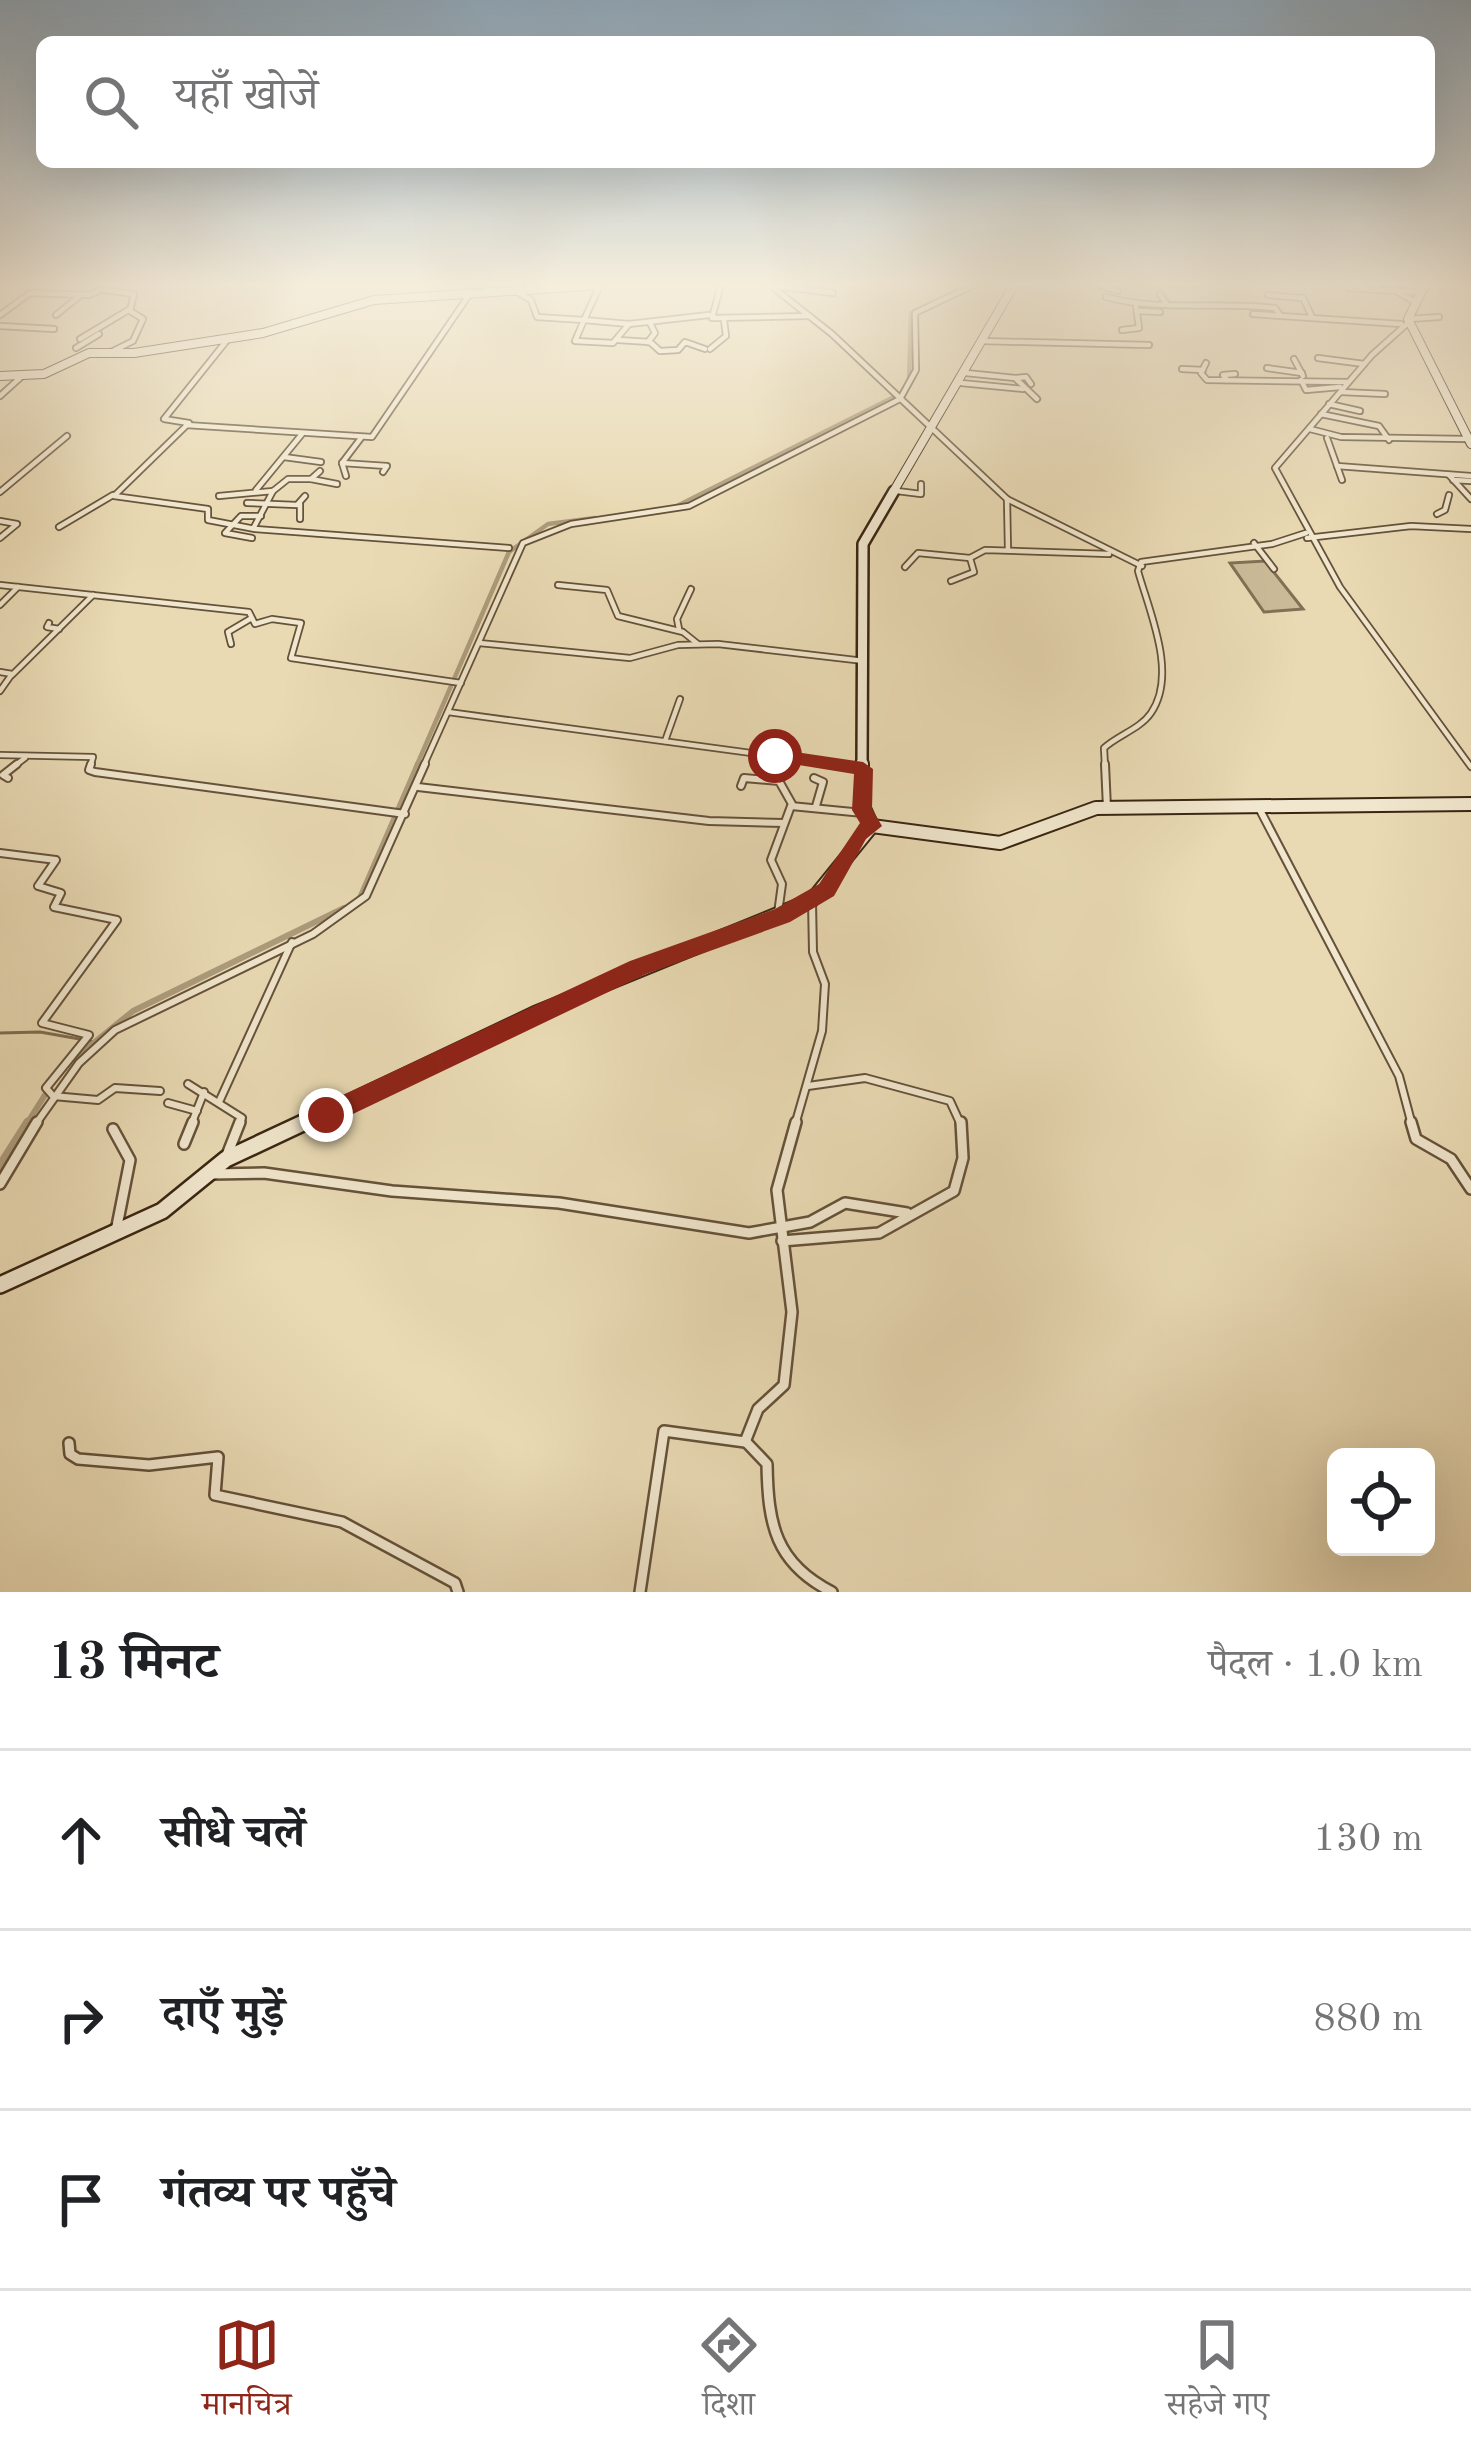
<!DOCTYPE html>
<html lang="hi">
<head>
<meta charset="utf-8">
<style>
	:root { --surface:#fff; --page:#f6f6f6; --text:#202124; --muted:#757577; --line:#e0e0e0; --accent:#8f2418 }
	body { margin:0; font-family:"Old Standard TT","Noto Serif Devanagari",serif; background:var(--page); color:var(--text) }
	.controls { position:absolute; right:36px; bottom:36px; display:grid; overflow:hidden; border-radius:18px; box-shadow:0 12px 48px #0002 }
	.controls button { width:108px; height:108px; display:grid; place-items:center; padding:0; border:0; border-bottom:3px solid var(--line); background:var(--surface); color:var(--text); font:60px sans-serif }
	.stop { position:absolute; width:36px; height:36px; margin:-27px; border:9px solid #8f2418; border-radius:50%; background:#fff }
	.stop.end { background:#8f2418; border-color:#fff; box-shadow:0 3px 12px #0008 }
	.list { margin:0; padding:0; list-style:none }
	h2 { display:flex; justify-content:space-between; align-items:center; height:156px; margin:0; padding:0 48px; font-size:51px }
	h2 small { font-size:39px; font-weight:400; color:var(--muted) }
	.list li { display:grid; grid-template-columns:78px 1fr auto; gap:36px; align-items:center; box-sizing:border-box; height:180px; padding:0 48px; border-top:3px solid var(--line) }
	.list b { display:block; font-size:45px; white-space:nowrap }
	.list em { font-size:39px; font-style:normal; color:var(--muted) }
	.icon { flex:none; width:66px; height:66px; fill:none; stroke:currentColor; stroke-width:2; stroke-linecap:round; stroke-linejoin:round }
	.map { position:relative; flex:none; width:1471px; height:1592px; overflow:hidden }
	.search { position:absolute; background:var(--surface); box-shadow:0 12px 48px #0002; left:36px; right:36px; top:36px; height:132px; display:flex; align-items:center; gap:30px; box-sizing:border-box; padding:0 42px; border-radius:18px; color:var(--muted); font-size:45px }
	.sheet { height:696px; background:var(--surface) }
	nav { display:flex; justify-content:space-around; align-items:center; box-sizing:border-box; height:168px; border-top:3px solid var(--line); background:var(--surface); font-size:33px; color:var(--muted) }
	nav a { display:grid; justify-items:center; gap:6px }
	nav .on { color:var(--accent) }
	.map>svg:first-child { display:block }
</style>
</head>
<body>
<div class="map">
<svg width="1471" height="1592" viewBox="0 0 1471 1592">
	<rect width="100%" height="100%" fill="#e9dab4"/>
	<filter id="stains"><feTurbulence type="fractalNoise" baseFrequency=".00167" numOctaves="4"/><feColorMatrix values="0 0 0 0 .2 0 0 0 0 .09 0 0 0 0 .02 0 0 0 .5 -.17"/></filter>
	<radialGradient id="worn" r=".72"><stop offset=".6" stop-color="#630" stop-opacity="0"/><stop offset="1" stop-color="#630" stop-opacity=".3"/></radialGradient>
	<path fill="#cbbb98" stroke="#827055" stroke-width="3" d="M1265,561L1303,609L1264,612L1230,563Z"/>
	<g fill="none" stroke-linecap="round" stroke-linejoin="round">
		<path stroke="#7f6c52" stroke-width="3" d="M0,1033L40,1032L91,1041"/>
		<g stroke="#ad9c7d" stroke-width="4.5">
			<path d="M909,381L911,313L969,285"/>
			<path d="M673,508L902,393"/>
			<path d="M416,767L509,552L548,524L595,518"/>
		</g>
		<g stroke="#ad9c7d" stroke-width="6">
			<path d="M360,898L418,764"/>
			<path d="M74,1059L133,1011L344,908"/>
			<path d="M26,1125L50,1087"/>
		</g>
		<path stroke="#ad9c7d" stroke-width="9" d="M0,1166L28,1122"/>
		<defs>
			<g id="street-far2">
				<path d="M107,285L104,290L134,294L130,311L143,319L133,341L111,352"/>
				<path d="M600,285L584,320L629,324L709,315"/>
				<path d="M721,285L712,318L809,316"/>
				<path d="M770,285L832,334L1007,499L1142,566"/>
				<path d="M1099,285L1118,291"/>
				<path d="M1406,285L1424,287"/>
				<path d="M775,286L833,293"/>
				<path d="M1349,288L1378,290L1376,285"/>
				<path d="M1378,290L1421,292"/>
				<path d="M1396,291L1415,302"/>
				<path d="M517,292L531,300L537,317L584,320L575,341L613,343L629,324"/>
				<path d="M1160,294L1167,305"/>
				<path d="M1268,295L1303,298L1312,317"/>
				<path d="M1106,297C1160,312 1219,301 1275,308L1280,315"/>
				<path d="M1140,311L1160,312"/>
				<path d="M1253,314L1401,324"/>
				<path d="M0,315L30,293L89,295L103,289"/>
				<path d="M56,315L82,294"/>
				<path d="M1408,319L1439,317"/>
				<path d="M1409,322L1372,355L1275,468L1340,587L1471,767"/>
				<path d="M0,326L54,329"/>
				<path d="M1122,330L1139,328L1136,306"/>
				<path d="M80,339L130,309"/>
				<path d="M228,339L164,419L189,423L114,496L208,509V520L255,529L509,548"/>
				<path d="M618,340L650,342L660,351L678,350L685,342L705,349"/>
				<path d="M981,341L1149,345"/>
				<path d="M648,342L655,333L650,323"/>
				<path d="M76,348L99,334"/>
				<path d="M710,349L726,336L724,320"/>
				<path d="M1318,358L1364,364"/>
				<path d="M1294,359L1303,376"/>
				<path d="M1206,363L1201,373L1207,380L1348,382"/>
				<path d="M1267,368L1302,373"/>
				<path d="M1182,369L1203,370"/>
				<path d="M966,373L1015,378L1037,399"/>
				<path d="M1015,378L1026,377L1031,384"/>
				<path d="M1227,380L1223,375L1235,374"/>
				<path d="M1301,380L1306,390L1340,387"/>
				<path d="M961,383L1023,389"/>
				<path d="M1341,392L1385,394"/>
				<path d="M0,396L21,377"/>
				<path d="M1329,404L1360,411"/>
				<path d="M1321,414L1379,426L1389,440"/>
				<path d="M186,425L372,437L469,295"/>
				<path d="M1310,429L1341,437L1467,439"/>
				<path d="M1327,438L1342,480"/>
				<path d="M284,457L321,462"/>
				<path d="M342,463L387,466L383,472"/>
				<path d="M1337,466L1471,476"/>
				<path d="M1449,475L1471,499"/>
				<path d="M346,476L342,463L361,438"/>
				<path d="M311,479L337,484"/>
				<path d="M1453,480L1471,481"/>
				<path d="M256,490L302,434"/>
				<path d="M273,491L288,479H311L320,471"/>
				<path d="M897,491L921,494V484"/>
				<path d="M0,492L67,436"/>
				<path d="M219,496L273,491L254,527"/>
				<path d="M1007,499L1008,550"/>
				<path d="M247,503L297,505L305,496"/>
				<path d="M300,504V519"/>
				<path d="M1437,514L1445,510L1449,495"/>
				<path d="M0,521L17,524L0,538"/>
				<path d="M59,527L113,495"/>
				<path d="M252,538L225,533L241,516H261"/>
				<path d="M1307,538L1411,526L1471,529"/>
				<path d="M1254,543L1274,569"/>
				<path d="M905,567L918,553L970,558"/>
				<path d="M951,581L974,572L970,558L985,550L1109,554"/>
				<path d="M0,585L249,612L255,624L272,619L301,623L291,658L461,683"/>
				<path d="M558,585L607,590L618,616L683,632L698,644"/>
				<path d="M0,605L18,587"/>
				<path d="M49,623L47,627L59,629"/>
				<path d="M679,629L677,619L691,589"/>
				<path d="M479,643L630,658L678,645L718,644L864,661"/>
				<path d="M231,644L228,632L250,619"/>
				<path d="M0,672L12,674L0,691"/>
				<path d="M12,675L93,595"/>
				<path d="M448,712L854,767"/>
				<path d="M665,741L680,699"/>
				<path d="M0,755L93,757L90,767"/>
				<path d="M13,767L25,758"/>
				<path d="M423,767L523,543L571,524L689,506L900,399L916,370L915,313L974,285"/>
				<path d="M1105,767L1104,748C1118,735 1140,729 1151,713C1178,674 1149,611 1138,571L1141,562L1272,544L1306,533"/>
			</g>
			<g id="street-far1">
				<path d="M91,764L89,770L95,772L405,814"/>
				<path d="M832,764L860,768"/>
				<path d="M1105,764L1107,808"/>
				<path d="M8,778L3,775L17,764"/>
				<path d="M814,778L823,782L816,806"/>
				<path d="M741,786L744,778L779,781L792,804"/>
				<path d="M418,787L709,821L784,823"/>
				<path d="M1260,810L1399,1076L1412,1125"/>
				<path d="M0,853L56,860L38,886L61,893L54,907L117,920L42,1023L89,1035L46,1088L53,1096L98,1100L115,1088L160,1091"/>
				<path d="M778,913L782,884L771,860L791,806L863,813"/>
				<path d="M188,1084L242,1118L239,1125"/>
				<path d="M808,1086L865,1078L950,1101L961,1125"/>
				<path d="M219,1102L292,942"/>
				<path d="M168,1103L197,1111"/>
				<path d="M35,1125L79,1063L115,1030L313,934L366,896L425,764"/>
				<path d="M191,1125L204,1092"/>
				<path d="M795,1125L822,1031L825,984L813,952L812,902"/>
			</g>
			<g id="street">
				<path d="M1411,1122L1416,1139L1451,1159L1471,1189"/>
				<path d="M113,1129L130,1160L116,1231"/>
				<path d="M184,1144L193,1122"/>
				<path d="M227,1155L240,1122"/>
				<path d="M211,1174L264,1173L392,1191L559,1203L749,1233L810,1222L845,1203L907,1213"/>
				<path d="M0,1184L37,1122"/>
				<path d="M782,1241L879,1233L954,1191L963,1158L961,1122"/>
				<path d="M69,1443L70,1454L78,1459L149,1465L218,1457L215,1495L342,1522L455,1583L458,1592"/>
				<path d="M747,1443L767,1464C768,1524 775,1563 832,1592"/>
				<path d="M640,1592L664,1431L745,1442L758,1409L784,1385L792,1312L777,1190L796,1122"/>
			</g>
			<g id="secondary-far3">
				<path d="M1425,285L1408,319L1471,444"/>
				<path d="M0,376L44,374L89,353H134L263,333L374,300L603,285"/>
				<path d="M892,494L1014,285"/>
			</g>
			<path id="secondary-far2" d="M862,767L863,544L894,491"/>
			<g id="secondary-far1">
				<path d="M862,764V804L872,826"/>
				<path d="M299,1125L535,1013L812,900L872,826L1000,843L1096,808L1471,804"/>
			</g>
			<path id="secondary" d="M0,1285L162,1211L226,1159L305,1122"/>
		</defs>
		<use href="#street-far2" stroke="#65523a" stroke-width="8"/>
		<use href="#street-far1" stroke="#65523a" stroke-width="10"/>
		<use href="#street" stroke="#65523a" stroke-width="14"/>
		<use href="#secondary-far3" stroke="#392512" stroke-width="10"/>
		<use href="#secondary-far2" stroke="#392512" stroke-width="14"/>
		<use href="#secondary-far1" stroke="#392512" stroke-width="16"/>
		<use href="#secondary" stroke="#392512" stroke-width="20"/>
		<use href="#street-far2" stroke="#f1e7ce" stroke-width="4.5"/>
		<use href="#street-far1" stroke="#f1e7ce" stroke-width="6"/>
		<use href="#street" stroke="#f1e7ce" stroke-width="9"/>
		<use href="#secondary-far3" stroke="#f1e7ce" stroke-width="8"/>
		<use href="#secondary-far2" stroke="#f1e7ce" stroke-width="9"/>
		<use href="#secondary-far1" stroke="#f1e7ce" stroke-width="12"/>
		<use href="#secondary" stroke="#f1e7ce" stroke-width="15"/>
	</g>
	<linearGradient id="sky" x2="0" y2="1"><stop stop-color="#90aabd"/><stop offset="0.56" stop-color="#f5eedd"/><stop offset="1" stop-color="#f5eedd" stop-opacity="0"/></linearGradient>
	<rect width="1471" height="508" fill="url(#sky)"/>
	<path fill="#8f2418" d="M775,749L863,762L873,769L872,809L882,826L866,839L834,896L790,922L646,974L334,1123H317V1107L630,961L775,909L819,884L860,823L852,810L854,774L768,760L765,756Z"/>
	<rect width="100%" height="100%" filter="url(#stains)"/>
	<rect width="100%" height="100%" fill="url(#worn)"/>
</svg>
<div class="controls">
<button><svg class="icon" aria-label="locate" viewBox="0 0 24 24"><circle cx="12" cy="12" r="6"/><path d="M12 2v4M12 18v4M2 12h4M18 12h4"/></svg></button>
</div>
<div class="stop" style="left:775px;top:756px"></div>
<div class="stop end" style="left:326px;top:1115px"></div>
<div class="search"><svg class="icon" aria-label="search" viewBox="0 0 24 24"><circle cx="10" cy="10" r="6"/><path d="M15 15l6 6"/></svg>यहाँ खोजें</div>
</div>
<section class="sheet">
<h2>13 मिनट<small>पैदल · 1.0 km</small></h2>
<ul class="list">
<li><svg class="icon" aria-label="ahead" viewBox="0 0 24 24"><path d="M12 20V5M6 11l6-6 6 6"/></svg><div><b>सीधे चलें</b></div><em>130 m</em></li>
<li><svg class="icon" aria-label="right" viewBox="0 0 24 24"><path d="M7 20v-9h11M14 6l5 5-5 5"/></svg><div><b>दाएँ मुड़ें</b></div><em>880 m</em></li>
<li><svg class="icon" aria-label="arrive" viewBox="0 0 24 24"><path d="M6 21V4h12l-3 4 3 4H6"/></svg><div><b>गंतव्य पर पहुँचे</b></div></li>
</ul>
</section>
<nav>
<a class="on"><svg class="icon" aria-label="map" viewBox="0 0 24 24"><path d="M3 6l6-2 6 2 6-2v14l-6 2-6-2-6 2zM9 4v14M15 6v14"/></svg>मानचित्र</a>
<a><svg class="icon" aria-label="directions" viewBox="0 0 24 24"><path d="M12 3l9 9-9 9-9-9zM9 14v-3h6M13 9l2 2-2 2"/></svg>दिशा</a>
<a><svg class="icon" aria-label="saved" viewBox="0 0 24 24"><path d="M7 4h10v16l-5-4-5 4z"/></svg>सहेजे गए</a>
</nav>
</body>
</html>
